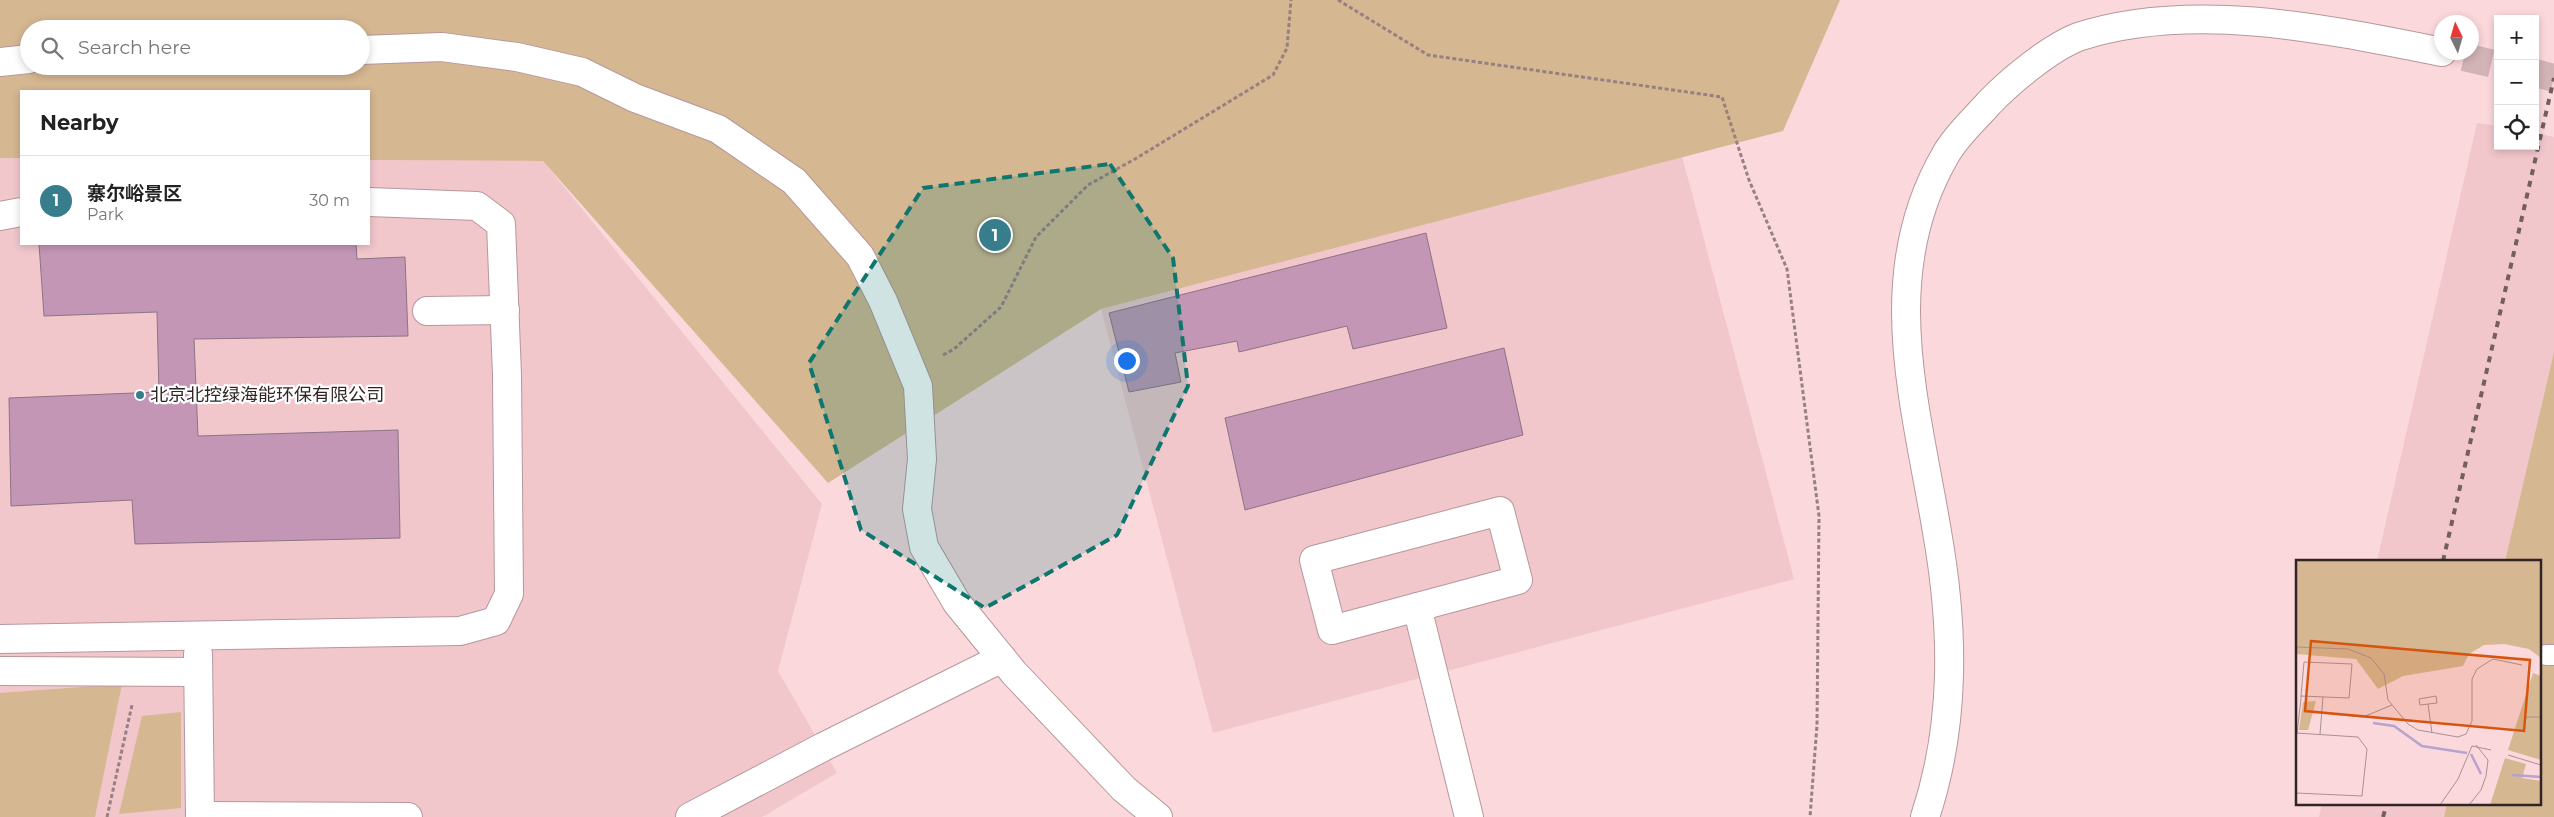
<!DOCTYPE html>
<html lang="en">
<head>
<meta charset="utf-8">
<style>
	:root { --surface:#fff; --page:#f6f6f6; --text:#222; --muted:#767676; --line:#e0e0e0; --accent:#387d8b }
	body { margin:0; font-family:Montserrat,"Noto Sans SC",sans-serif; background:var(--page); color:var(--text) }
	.controls { position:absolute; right:15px; top:15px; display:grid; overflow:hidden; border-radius:0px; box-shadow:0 2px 8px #0003 }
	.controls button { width:45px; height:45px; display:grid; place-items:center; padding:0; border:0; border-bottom:1px solid var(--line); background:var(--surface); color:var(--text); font:25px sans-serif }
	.compass { position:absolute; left:2434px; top:15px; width:45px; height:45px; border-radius:50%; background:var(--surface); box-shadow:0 2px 8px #0003; rotate:355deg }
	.you { position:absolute; left:1126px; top:360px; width:18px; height:18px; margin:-12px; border:4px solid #fff; border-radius:50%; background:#1a73e8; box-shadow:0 0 0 8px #1a73e833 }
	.badge { display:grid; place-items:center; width:32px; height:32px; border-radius:50%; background:var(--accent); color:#fff; font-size:16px; font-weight:700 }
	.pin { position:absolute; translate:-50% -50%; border:2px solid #fff; box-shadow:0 1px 5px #0006 }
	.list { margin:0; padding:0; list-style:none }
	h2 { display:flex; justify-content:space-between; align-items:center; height:65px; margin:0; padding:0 20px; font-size:21px }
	h2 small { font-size:16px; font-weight:400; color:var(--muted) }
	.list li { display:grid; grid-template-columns:32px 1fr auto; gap:15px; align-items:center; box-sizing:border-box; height:90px; padding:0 20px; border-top:1px solid var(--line) }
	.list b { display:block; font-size:19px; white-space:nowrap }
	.list p { margin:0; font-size:16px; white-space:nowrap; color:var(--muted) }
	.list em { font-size:16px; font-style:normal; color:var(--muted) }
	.icon { flex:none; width:28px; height:28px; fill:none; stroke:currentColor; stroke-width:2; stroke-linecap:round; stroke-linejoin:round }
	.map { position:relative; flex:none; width:2554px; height:817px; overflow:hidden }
	.search { position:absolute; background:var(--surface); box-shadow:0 2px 8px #0003; left:20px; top:20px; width:350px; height:55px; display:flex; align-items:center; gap:12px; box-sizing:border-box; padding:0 18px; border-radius:28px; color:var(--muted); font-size:19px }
	.panel { position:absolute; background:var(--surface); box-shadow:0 2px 8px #0003; left:20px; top:90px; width:350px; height:155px; border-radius:0px }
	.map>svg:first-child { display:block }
</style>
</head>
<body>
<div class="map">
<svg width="2554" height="817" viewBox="0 0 2554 817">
	<rect width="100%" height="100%" fill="#fbd8dc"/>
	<g fill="#f1c7cc">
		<path d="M2477,123L2498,126V146H2535V133L2554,137V352L2505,561H2377Z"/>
		<path d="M1682,156L1794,579L1213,733L1101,309Z"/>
		<path d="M0,158H21V244H369V160L543,161L822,504L778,671L837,773L762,817H0Z"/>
		<path d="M2322,803H2447L2444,817H2319Z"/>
	</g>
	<g fill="#d5b792" fill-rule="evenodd">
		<path d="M0,0H1840L1783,131L1101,309L828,483L543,161L369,160V91H21V158H0ZM29,29H361V66H29Z"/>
		<path d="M2554,352V817H2444L2447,803H2540V561H2505Z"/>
		<path d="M122,684L95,817H0V693Z"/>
		<path d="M181,712V808L119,814L142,716Z"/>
	</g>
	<g fill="#c296b4" stroke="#8c7484">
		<path d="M1426,233L1447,328L1353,349L1347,326L1239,352L1237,341L1175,353L1181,382L1129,392L1109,313Z"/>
		<path d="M39,244H356L357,259L405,257L408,336L194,339L198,436L398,430L400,538L135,544L132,500L11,506L9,398L159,392L157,312L44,316Z"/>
		<path d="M1504,348L1523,435L1245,510L1225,418Z"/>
	</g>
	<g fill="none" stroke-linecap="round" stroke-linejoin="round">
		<g stroke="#d2b4b7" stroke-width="28" stroke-dasharray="28 14" stroke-linecap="butt">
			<path d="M2464,57L2498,65"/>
			<path d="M2535,73L2554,78"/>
		</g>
		<defs>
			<path id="service" d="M2546,655H2554"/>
			<g id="minor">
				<path d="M361,50L442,47L517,57L582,72L635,98L718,129L794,181L860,256L883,301L918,386L922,459L917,509L924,547L957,603L1014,673L1124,789L1158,817"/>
				<path d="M0,62L29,59"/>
				<path d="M0,216L21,212"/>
				<path d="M427,311L505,310"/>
				<path d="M1500,511L1518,580L1332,630L1314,560Z"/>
				<path d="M1417,607L1469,817"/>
				<path d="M0,639L460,631L496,621L509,594L507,375L501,224L477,206L369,202"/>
				<path d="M198,654L200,817"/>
				<path d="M0,671L198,672"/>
				<path d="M200,816L408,817"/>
				<path d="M690,817L823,747L1002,658"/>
				<path d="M1925,817C1956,724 1954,628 1937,532C1916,404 1875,275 1946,154C1956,136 1975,119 1989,103C2010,81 2050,48 2078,37C2191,0 2327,29 2442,52"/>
			</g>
		</defs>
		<use href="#service" stroke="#b7979b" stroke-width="22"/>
		<use href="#minor" stroke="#b7979b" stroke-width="30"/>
		<g stroke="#988082" stroke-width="3" stroke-dasharray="4 2.5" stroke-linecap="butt">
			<path d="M1338,0L1428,55L1722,97L1749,180L1787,269L1819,516L1817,725L1810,817"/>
			<path d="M943,355L954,349L1001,307L1036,237L1088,185L1135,159L1273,75L1287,48L1291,0"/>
			<path d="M107,817L132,705"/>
		</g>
		<use href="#service" stroke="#fff" stroke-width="20"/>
		<use href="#minor" stroke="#fff" stroke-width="28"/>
		<g stroke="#735f61" stroke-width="4" stroke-dasharray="6 6" stroke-linecap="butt">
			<path d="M2443,561L2554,78"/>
			<path d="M2383,817L2387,803"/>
		</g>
	</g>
	<path fill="#0f766e" fill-opacity="0.2" stroke="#0f766e" stroke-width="4" stroke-dasharray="10 6" stroke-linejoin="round" d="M1110,164L1173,258L1188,386L1117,535L985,608L861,530L809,363L923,188Z"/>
	<circle fill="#387d8b" stroke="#fff" stroke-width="2" cx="140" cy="395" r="5"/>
	<g text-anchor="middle" stroke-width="4.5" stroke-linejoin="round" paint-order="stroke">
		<g font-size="18" fill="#302425" stroke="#fff" text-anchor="start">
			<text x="150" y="401">北京北控绿海能环保有限公司</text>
		</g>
	</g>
	<g transform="translate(2296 560)">
		<rect width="245" height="245" fill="#fbd8dc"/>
		<path d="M0,0H245V98L233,89L208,84L188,85L173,94L167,106L107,116L82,129L60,99L0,94ZM237,113L245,116V200L212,190ZM20,141L12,170H3L7,142ZM209,198L230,204L226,218L245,221V245H194Z" fill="#d5b792"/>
		<path fill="none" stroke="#b8a2ce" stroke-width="2.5" d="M77,163L98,166L126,186L171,193M175,194L185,214M216,215L245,217"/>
		<path fill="none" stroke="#aa9093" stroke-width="1" d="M0,87L52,89L75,98L88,114L92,140L112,164L122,170L162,177L170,174L176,161V119L181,109L197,99L226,105M140,136L141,143L124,145L123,139ZM132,144L136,173M26,153L67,157L96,145M229,157H245M0,173L62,177L71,189L66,236L0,233M1,173L5,139V136L8,102L56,104L53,138L5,136M24,174L27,137M212,195L245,205M144,245L162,219L176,186L195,190M173,245L185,230L190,216L192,200L180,185"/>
		<path fill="#d6540e" fill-opacity="0.15" stroke="#d6540e" stroke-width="2.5" d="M15,81L234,100L228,171L9,151Z"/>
		<rect width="245" height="245" fill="none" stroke="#302425" stroke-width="2.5"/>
	</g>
</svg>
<div class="controls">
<button>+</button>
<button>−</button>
<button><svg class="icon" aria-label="locate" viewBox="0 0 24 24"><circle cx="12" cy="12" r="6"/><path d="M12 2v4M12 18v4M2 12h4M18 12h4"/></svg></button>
</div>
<svg class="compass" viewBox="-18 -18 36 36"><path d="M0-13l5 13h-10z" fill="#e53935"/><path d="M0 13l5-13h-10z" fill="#767676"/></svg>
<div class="you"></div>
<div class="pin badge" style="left:995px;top:235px">1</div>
<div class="search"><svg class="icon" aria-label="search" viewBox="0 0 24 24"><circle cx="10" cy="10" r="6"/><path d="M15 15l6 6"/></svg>Search here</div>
<section class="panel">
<h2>Nearby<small></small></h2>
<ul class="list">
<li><span class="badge">1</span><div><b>寨尔峪景区</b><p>Park</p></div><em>30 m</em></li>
</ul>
</section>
</div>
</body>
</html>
